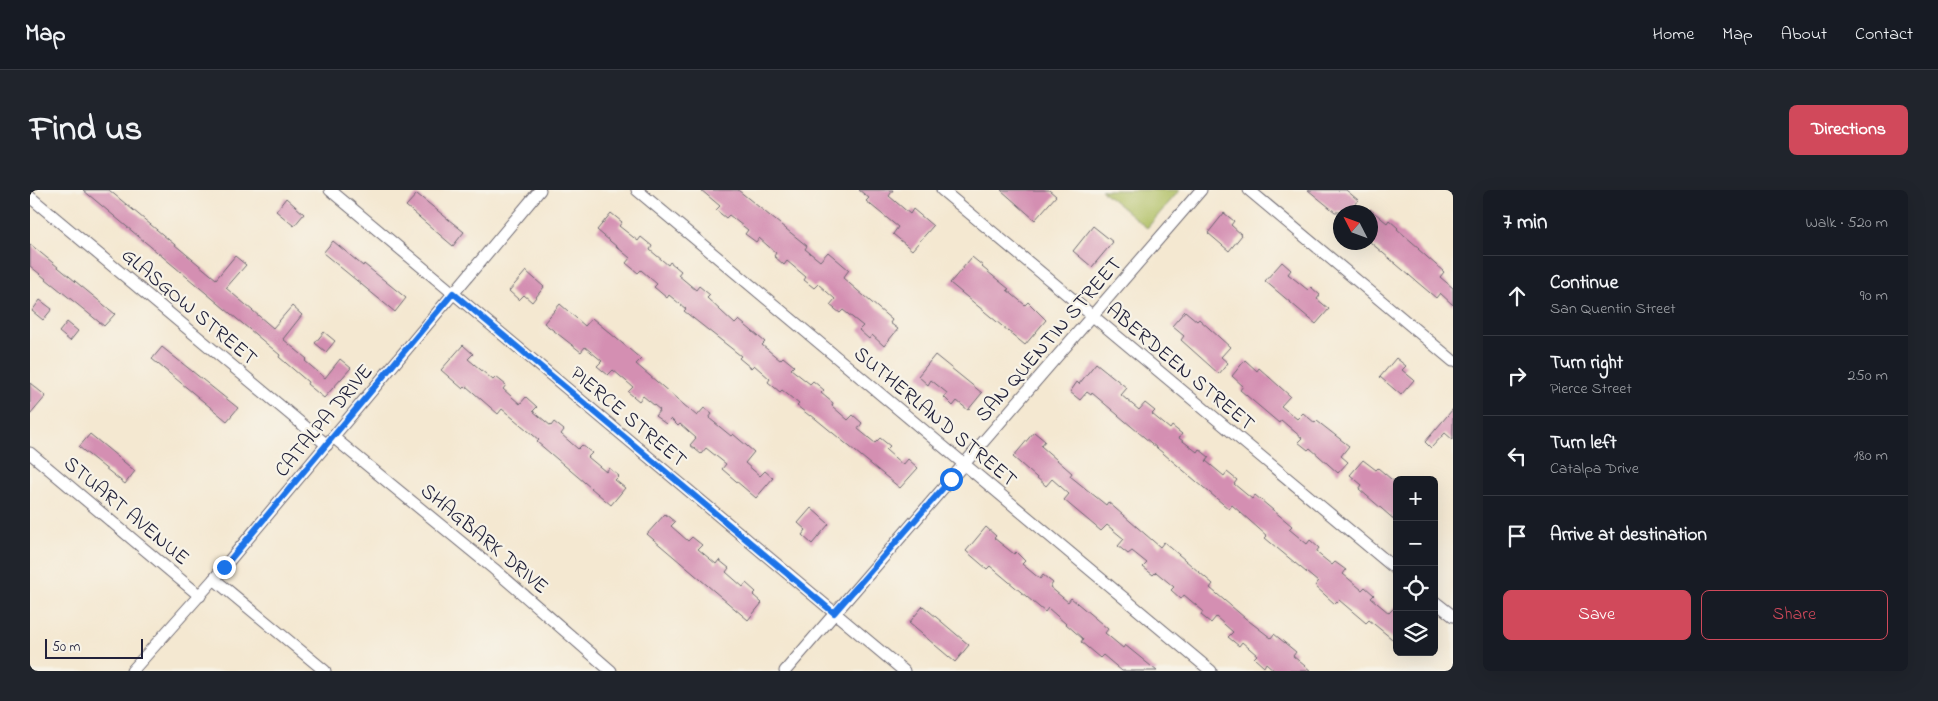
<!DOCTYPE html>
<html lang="en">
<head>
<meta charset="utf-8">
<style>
	:root { --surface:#171b24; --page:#20242c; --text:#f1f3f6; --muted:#9ea1a6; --line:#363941; --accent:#d1495b }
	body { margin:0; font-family:"Indie Flower",sans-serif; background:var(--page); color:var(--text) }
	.controls { position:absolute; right:15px; bottom:15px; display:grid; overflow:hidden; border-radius:8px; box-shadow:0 5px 20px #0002 }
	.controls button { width:45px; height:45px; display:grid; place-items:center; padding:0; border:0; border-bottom:1px solid var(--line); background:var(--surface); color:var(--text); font:25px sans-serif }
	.compass { position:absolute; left:1303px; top:15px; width:45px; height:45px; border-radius:50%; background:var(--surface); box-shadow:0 5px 20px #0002; rotate:312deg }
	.scale { position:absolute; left:15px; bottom:12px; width:98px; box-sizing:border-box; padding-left:5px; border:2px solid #22223b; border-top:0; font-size:14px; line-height:18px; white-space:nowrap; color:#22223b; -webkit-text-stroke:4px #f7f3e8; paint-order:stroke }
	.stop { position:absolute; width:15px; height:15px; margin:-11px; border:4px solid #1a73e8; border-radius:50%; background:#fff }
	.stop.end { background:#1a73e8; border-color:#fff; box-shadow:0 1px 5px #0008 }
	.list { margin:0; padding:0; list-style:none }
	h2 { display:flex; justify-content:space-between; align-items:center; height:65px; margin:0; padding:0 20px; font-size:21px }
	h2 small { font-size:16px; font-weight:400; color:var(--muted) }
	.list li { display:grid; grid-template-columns:32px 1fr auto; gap:15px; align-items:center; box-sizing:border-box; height:80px; padding:0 20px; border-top:1px solid var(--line) }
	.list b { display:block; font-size:19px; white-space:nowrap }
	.list p { margin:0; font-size:16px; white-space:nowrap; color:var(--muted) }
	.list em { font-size:16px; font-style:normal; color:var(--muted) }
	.actions { display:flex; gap:10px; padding:15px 20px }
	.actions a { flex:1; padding:11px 0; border:1px solid var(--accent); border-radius:8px; text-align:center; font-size:18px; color:var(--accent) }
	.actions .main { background:var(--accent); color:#fff }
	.icon { flex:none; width:28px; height:28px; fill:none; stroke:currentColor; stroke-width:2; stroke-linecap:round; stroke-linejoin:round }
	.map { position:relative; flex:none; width:1423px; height:481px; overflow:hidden; border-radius:8px }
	header { display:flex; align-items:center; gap:30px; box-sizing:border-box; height:70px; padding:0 25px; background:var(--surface); border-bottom:1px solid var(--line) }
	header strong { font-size:24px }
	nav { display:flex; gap:28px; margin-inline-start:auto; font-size:18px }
	.intro { display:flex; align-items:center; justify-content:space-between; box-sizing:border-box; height:120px; padding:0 30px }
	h1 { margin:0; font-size:35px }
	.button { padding:12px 22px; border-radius:8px; background:var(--accent); color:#fff; font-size:18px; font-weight:700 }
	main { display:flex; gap:30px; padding:0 30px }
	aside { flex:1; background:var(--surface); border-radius:8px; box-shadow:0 5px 20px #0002 }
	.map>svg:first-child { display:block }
</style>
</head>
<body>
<header>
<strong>Map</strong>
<nav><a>Home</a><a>Map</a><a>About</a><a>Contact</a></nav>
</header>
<div class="intro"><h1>Find us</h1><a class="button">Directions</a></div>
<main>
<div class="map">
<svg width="1423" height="481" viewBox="0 0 1423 481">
	<rect width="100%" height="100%" fill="#f7f3e8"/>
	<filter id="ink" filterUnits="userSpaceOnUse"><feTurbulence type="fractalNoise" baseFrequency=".02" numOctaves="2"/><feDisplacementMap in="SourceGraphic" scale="10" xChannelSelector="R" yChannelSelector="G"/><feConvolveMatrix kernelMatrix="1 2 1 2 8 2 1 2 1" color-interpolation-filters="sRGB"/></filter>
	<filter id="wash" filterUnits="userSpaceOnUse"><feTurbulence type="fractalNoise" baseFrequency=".0096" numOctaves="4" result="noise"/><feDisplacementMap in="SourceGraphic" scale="20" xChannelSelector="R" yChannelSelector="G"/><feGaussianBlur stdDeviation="1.12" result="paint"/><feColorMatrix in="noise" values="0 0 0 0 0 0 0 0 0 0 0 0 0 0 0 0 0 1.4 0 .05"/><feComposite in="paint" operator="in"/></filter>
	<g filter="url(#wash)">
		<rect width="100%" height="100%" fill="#f4e8d1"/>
		<path fill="#adbe61" stroke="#68704e" d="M1071,0H1150L1117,38Z"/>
		<g id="blocks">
			<g fill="#d48fb2">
				<path d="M53,0H79L186,89L205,66L216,75L196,98L243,138L262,116L272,125L253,149L277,169L275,171L295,188L310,169L321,178L294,208L277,194L278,192L249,167L250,165Z"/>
				<path d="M671,0H708L777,56L775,59L790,71L798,62L819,80L813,88L862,130L860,133L868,139L854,156L842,145L839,149L829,140L833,136L813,120L810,123L800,115L805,109L788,94L784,98L774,90L776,87L757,71L754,75L744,66L746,63L729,48L726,52L715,44L718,40L699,25L696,28L686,20L690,16Z"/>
				<path d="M829,0H863L859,6L880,24L883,19L903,36L882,60L863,44L868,37L836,11L839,8Z"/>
				<path d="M971,0H1019L1026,6L1005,30Z"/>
				<path d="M1278,0H1316L1328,10L1324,15L1333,22H1305Z"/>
				<path d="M387,4L434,42L423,56L376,16Z"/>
				<path d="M256,8L274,24L264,36L246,21Z"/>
				<path d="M1340,19L1357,33L1359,30L1368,38L1367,39L1389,58L1388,59L1414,82L1410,87L1423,98V115L1410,103L1406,108L1340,52Z"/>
				<path d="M581,23L592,32L589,36L608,51L611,47L622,56L620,60L638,75L640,72L651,81L648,85L666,100L669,96L680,105L677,108L705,134L709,130L735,152L732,155L750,170L753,167L764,176L761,179L780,194L783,191L794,200L791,203L803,213L802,216L818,230L823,225L832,233L828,239L845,253L850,248L860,256L856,260L873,275L878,269L888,278L870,298L781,225L780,226L767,216L769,214L752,200L750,202L738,192L740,189L724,175L721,178L709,168L711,166L654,121L656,119L639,105L637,108L624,97L627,94L611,80L608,83L596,73L600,68L567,40Z"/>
				<path d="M1194,23L1204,31L1201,35L1212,45L1199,61L1178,43Z"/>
				<path d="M1063,36L1083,52L1062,77L1043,61Z"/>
				<path d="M303,51L333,76L334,74L376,108L365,122L293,63Z"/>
				<path d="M0,54L85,124L74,136L0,76Z"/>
				<path d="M942,67L953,76L952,77L979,99L977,100L995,115L998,112L1016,130L995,155L920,93Z"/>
				<path d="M1252,72L1261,80L1258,84L1278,100L1281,97L1290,105L1287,109L1299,119L1286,134L1235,91Z"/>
				<path d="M496,81L514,97L502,112L494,105L489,110L479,101Z"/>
				<path d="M10,110L22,119L13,130L2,121Z"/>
				<path d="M530,114L555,136L562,128L611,169L606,174L667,226L674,218L682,224L679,228L701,246L703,244L724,262L715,273L730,286L735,281L743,288L726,308L692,279L696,274L676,258L671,264L660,255L666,248L650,234L648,236L641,229L636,234L625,226L630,220L613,206L609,211L598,202L603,197L583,180L578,185L567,176L572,171L555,157L551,162L514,133Z"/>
				<path d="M1155,121L1167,131L1169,129L1200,157L1191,167L1198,173L1189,184L1151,150L1154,146L1142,136Z"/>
				<path d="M37,132L48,141L40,151L29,142Z"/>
				<path d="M294,142L305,151L296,162L285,153Z"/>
				<path d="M433,155L443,164L438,169L463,190L466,187L476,195L473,199L490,214L496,207L507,217L503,221L521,236L524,232L534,240L531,244L548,259L552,255L562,263L558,267L576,282L579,278L589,286L585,290L595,298L581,315L507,252L509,250L472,219L468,224L436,196L433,199L411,180Z"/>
				<path d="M132,157L208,218L197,231L122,169Z"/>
				<path d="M905,165L952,203L938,220L927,211L923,216L914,207L917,203L901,190L898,195L888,186Z"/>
				<path d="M1366,168L1376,176L1372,180L1384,190L1371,205L1350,187Z"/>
				<path d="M1215,170L1227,181L1229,178L1260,206L1251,216L1267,229L1273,223L1285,233L1287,231L1319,256L1311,266L1318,272L1308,283L1280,258L1278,260L1268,252L1272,248L1251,230L1249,233L1210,200L1213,196L1202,186Z"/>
				<path d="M1066,173L1097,198L1091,205L1109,220L1115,213L1125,221L1122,224L1140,239L1142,236L1152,244L1149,248L1167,262L1169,259L1179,267L1176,271L1194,286L1197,282L1207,290L1204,294L1222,309L1225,305L1262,336L1259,339L1277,354L1280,350L1289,358L1286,362L1302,375L1305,372L1316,380L1313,384L1332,400L1335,397L1344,405L1341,408L1359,423L1367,415V453L1339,430L1336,433L1309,410L1305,414L1285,396L1288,392L1235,348L1237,346L1202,315L1199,319L1062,203L1061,205L1057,202L1050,210L1040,202L1047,192L1049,194Z"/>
				<path d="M0,193L16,206L0,225Z"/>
				<path d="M1423,219V250L1415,243L1401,258L1395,252Z"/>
				<path d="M1004,242L1015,251L1011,256L1042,283L1040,286L1076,315L1078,312L1130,357L1134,352L1183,394L1180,398L1215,428L1241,448L1244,444L1266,462L1263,466L1281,481H1245L1236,473L1234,477L1224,468L1227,465L1212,452L1209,456L1198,447L1203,442L1186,427L1181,433L1171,425L1173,421L1154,405L1151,409L1141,400L1144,397L1126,382L1123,385L1113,377L1117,373L1102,361L1098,364L1088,356L1094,349L1077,335L1071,341L1034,310L1039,304L1022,289L1016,296L1006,287L983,267Z"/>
				<path d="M60,244L105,281L95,294L49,257Z"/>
				<path d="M1333,270L1346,280L1348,278L1367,294V332L1329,299L1332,295L1320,285Z"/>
				<path d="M781,318L799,334L782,354L772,345L776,340L768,333Z"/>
				<path d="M635,324L645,332L641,336L658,351L662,347L672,355L668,359L686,374L689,370L699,378L696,382L713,397L716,393L726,402L723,405L732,413L718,430L617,344Z"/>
				<path d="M956,337L966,346L964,348L984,364L986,362L995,371L992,374L1010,389L1013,385L1023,393L1020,397L1038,412L1041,408L1078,439L1075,443L1093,458L1095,455L1127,481H1092L1073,465L1070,468L1051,452L1053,449L1018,418L1015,422L960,376L957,379L936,361Z"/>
				<path d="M893,416L939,455L925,472L879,433Z"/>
			</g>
		</g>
	</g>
	<g filter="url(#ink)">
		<use href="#blocks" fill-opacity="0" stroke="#6c6770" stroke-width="1"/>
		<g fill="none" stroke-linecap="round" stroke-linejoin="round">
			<defs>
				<g id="minor">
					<path d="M300,0L874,481"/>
					<path d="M607,0L1181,481"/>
					<path d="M912,0L1367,380"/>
					<path d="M1219,0L1423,171"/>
					<path d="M0,7L297,255"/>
					<path d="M303,247L464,379L581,481"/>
					<path d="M0,263L170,406"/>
					<path d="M184,389L295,481"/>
					<path d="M1404,411L1423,426"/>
					<path d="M102,481L184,389L510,0"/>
					<path d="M755,481L1171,0"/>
				</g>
			</defs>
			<use href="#minor" stroke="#6c6770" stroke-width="13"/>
			<use href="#minor" stroke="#fff" stroke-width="11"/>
		</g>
	</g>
	<g fill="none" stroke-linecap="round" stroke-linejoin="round" filter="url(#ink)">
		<path stroke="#1a73e8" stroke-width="6" d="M194,377L423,103L804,423L921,289"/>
	</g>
	<g text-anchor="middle" stroke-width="4.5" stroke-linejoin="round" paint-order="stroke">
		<g font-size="21" fill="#22223b" stroke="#f7f3e8">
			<text transform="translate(160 116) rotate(40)" y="7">GLASGOW STREET</text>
			<text transform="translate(1018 149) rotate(-49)" y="7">SAN QUENTIN STREET</text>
			<text transform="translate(1151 176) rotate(40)" y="7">ABERDEEN STREET</text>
			<text transform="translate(599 226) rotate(40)" y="7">PIERCE STREET</text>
			<text transform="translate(906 226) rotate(40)" y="7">SUTHERLAND STREET</text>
			<text transform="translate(293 230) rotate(-50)" y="7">CATALPA DRIVE</text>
			<text transform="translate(97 320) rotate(40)" y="7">STUART AVENUE</text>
			<text transform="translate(455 348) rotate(40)" y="7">SHAGBARK DRIVE</text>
		</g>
	</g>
</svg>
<div class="controls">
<button>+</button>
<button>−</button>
<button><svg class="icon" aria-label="locate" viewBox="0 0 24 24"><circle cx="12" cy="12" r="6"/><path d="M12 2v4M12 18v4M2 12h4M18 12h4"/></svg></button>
<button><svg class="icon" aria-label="layers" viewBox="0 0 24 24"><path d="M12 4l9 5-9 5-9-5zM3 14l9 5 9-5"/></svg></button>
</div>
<svg class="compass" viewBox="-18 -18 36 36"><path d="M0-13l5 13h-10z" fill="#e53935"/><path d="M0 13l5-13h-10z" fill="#9ea1a6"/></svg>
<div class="scale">50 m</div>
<div class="stop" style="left:921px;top:289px"></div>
<div class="stop end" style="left:194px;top:377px"></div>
</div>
<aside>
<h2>7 min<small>Walk · 520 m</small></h2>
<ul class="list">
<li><svg class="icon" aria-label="ahead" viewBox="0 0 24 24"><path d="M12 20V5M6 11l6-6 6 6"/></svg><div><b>Continue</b><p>San Quentin Street</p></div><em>90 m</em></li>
<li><svg class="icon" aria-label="right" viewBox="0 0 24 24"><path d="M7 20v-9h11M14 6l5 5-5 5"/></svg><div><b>Turn right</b><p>Pierce Street</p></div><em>250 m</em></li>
<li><svg class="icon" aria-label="left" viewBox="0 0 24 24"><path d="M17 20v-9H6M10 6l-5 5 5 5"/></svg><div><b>Turn left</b><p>Catalpa Drive</p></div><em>180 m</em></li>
<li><svg class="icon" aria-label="arrive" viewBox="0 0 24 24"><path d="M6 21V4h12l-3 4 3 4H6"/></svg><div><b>Arrive at destination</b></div></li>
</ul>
<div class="actions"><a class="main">Save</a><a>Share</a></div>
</aside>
</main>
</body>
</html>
